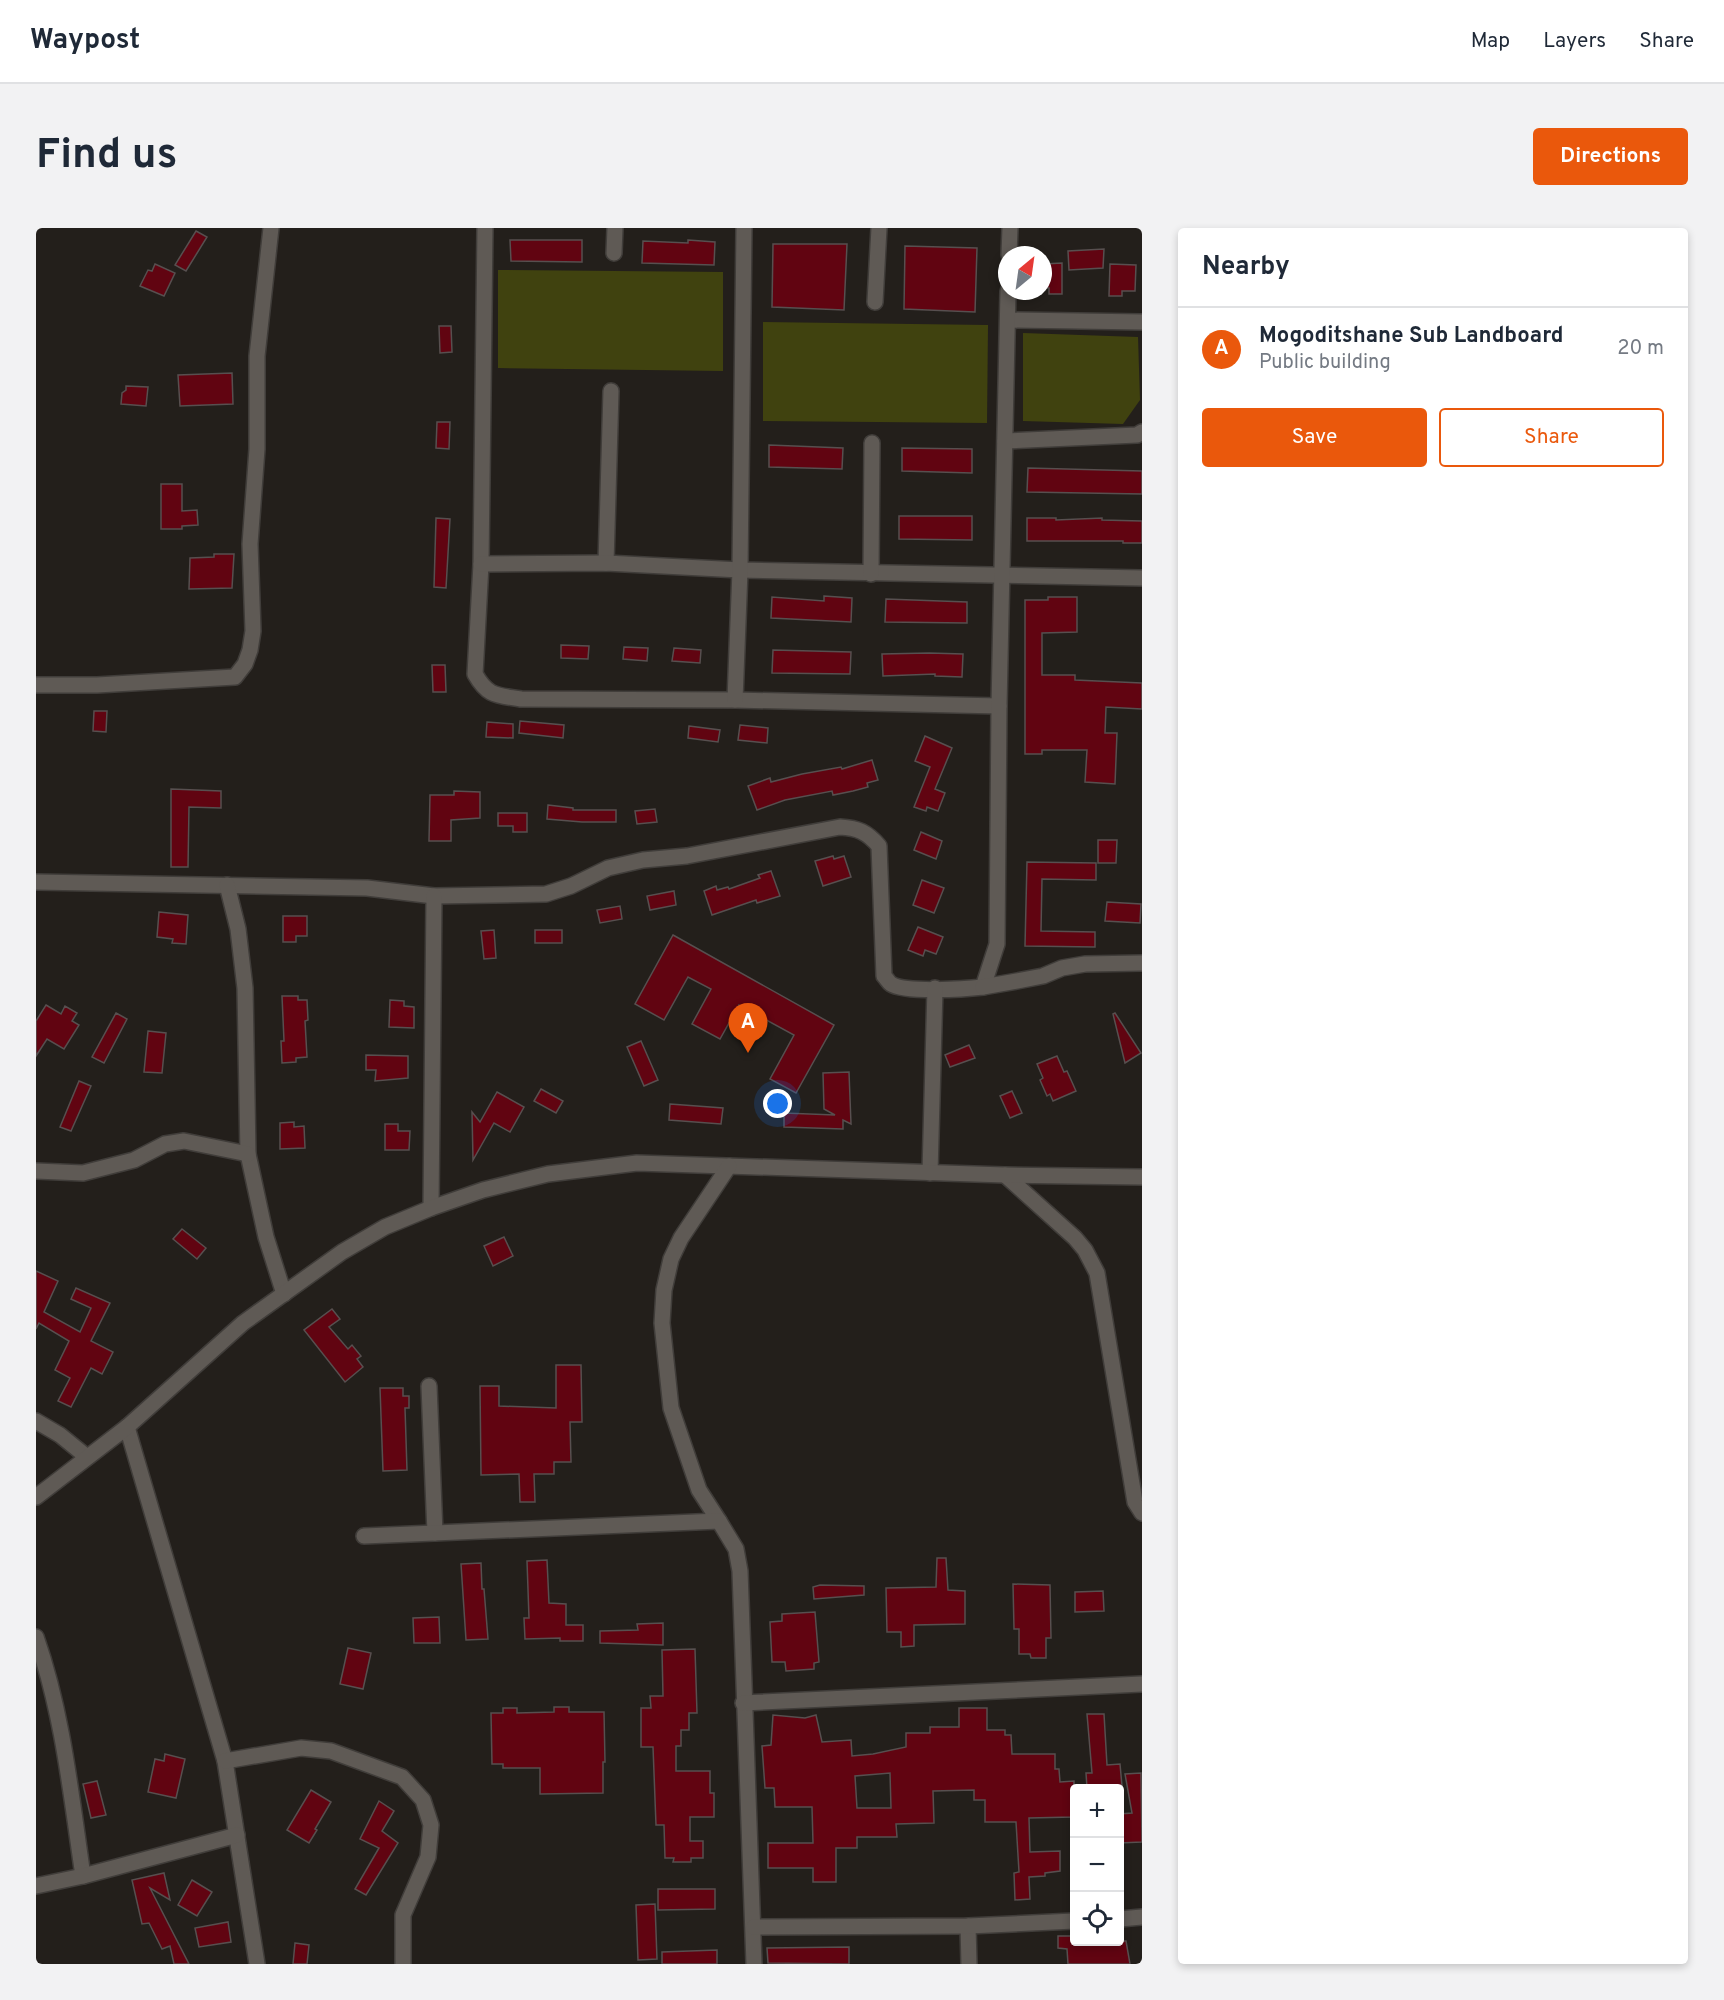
<!DOCTYPE html>
<html lang="en">
<head>
<meta charset="utf-8">
<style>
	:root { --surface:#fff; --page:#f2f2f3; --text:#1f2937; --muted:#747a83; --line:#e0e1e3; --accent:#ea580c }
	body { margin:0; font-family:Overpass,sans-serif; background:var(--page); color:var(--text) }
	.controls { position:absolute; right:18px; bottom:18px; display:grid; overflow:hidden; border-radius:6px; box-shadow:0 3px 9px #0003 }
	.controls button { width:54px; height:54px; display:grid; place-items:center; padding:0; border:0; border-bottom:2px solid var(--line); background:var(--surface); color:var(--text); font:30px sans-serif }
	.compass { position:absolute; left:962px; top:18px; width:54px; height:54px; border-radius:50%; background:var(--surface); box-shadow:0 3px 9px #0003; rotate:29deg }
	.you { position:absolute; left:742px; top:876px; width:21px; height:21px; margin:-15px; border:4px solid #fff; border-radius:50%; background:#1a73e8; box-shadow:0 0 0 9px #1a73e833 }
	.badge { display:grid; place-items:center; width:39px; height:39px; border-radius:50%; background:var(--accent); color:#fff; font-size:20px; font-weight:700 }
	.pin { position:absolute; translate:-50% -50px; filter:drop-shadow(0 2px 3px #0008) }
	.pin::after { content:''; position:absolute; top:32px; width:21px; height:18px; background:inherit; clip-path:polygon(0 0,100% 0,50% 100%) }
	.list { margin:0; padding:0; list-style:none }
	h2 { display:flex; justify-content:space-between; align-items:center; height:78px; margin:0; padding:0 24px; font-size:26px }
	h2 small { font-size:20px; font-weight:400; color:var(--muted) }
	.list li { display:grid; grid-template-columns:39px 1fr auto; gap:18px; align-items:center; box-sizing:border-box; height:84px; padding:0 24px; border-top:2px solid var(--line) }
	.list b { display:block; font-size:22px; white-space:nowrap }
	.list p { margin:0; font-size:20px; white-space:nowrap; color:var(--muted) }
	.list em { font-size:20px; font-style:normal; color:var(--muted) }
	.actions { display:flex; gap:12px; padding:18px 24px }
	.actions a { flex:1; padding:14px 0; border:2px solid var(--accent); border-radius:6px; text-align:center; font-size:21px; color:var(--accent) }
	.actions .main { background:var(--accent); color:#fff }
	.icon { flex:none; width:33px; height:33px; fill:none; stroke:currentColor; stroke-width:2; stroke-linecap:round; stroke-linejoin:round }
	.map { position:relative; flex:none; width:1106px; height:1736px; overflow:hidden; border-radius:6px }
	header { display:flex; align-items:center; gap:36px; box-sizing:border-box; height:84px; padding:0 30px; background:var(--surface); border-bottom:2px solid var(--line) }
	header strong { font-size:28px }
	nav { display:flex; gap:33px; margin-inline-start:auto; font-size:21px }
	.intro { display:flex; align-items:center; justify-content:space-between; box-sizing:border-box; height:144px; padding:0 36px }
	h1 { margin:0; font-size:42px }
	.button { padding:15px 27px; border-radius:6px; background:var(--accent); color:#fff; font-size:21px; font-weight:700 }
	main { display:flex; gap:36px; padding:0 36px }
	aside { flex:1; background:var(--surface); border-radius:6px; box-shadow:0 3px 9px #0003 }
	.map>svg:first-child { display:block }
</style>
</head>
<body>
<header>
<strong>Waypost</strong>
<nav><a>Map</a><a>Layers</a><a>Share</a></nav>
</header>
<div class="intro"><h1>Find us</h1><a class="button">Directions</a></div>
<main>
<div class="map">
<svg width="1106" height="1736" viewBox="0 0 1106 1736">
	<rect width="100%" height="100%" fill="#231f1b"/>
	<g fill="#40420f">
		<path d="M462,42L687,44V143L462,140Z"/>
		<path d="M727,94L952,97L951,195L727,193Z"/>
		<path d="M987,105L1102,109L1104,172L1087,196L987,193Z"/>
	</g>
	<g fill="#610411" stroke="#574f4f" stroke-width="1.5" fill-rule="evenodd">
		<path d="M160,3L171,9L150,43L139,37Z"/>
		<path d="M474,12H546V34L475,33Z"/>
		<path d="M652,12L679,14L678,37L606,35L607,13L652,15Z"/>
		<path d="M737,16H811L808,82L736,79Z"/>
		<path d="M869,18L941,20L939,84L868,81Z"/>
		<path d="M1068,21L1067,40L1033,42L1032,23Z"/>
		<path d="M1026,35V66H1013V60H1007V36Z"/>
		<path d="M119,36L139,45L128,68L104,58L112,42L116,43Z"/>
		<path d="M1074,36L1100,37L1099,63H1086V68H1073Z"/>
		<path d="M403,98H415L416,124L404,125Z"/>
		<path d="M196,145L197,176L144,178L142,147Z"/>
		<path d="M90,158L112,159L110,178L85,176L86,165L90,162Z"/>
		<path d="M401,194H414L413,221L400,220Z"/>
		<path d="M733,217L807,220L806,241L733,239Z"/>
		<path d="M866,220L936,221V245L866,243Z"/>
		<path d="M992,240L1106,243V266L991,264Z"/>
		<path d="M125,256H146V283L161,282L162,297L146,298V301H125Z"/>
		<path d="M863,288H936V312L863,311Z"/>
		<path d="M400,290L414,291L410,360L398,359Z"/>
		<path d="M991,290H1020V292L1066,290V292L1106,293V315H1087V313H991Z"/>
		<path d="M178,326H198L196,360L153,361L154,330L178,329Z"/>
		<path d="M788,368L816,370L815,394L735,390L736,369L788,373Z"/>
		<path d="M1012,369H1041V404L1006,405V447H1039V452L1106,455V481L1070,479L1069,505H1081L1079,556L1049,554L1051,522H1006V526H989V372H1012Z"/>
		<path d="M850,371L931,374V395L849,394Z"/>
		<path d="M525,417L553,418L552,431L525,430Z"/>
		<path d="M588,419L612,420L611,433L587,431Z"/>
		<path d="M638,420L665,422L664,435L636,433Z"/>
		<path d="M737,422L815,424L814,446L736,445Z"/>
		<path d="M893,425L927,426L926,449L899,448V446L847,448L846,426Z"/>
		<path d="M396,437H409L410,464H397Z"/>
		<path d="M58,483H71L70,504L57,503Z"/>
		<path d="M484,493L528,497L527,510L483,505Z"/>
		<path d="M451,494L477,496V510L450,509Z"/>
		<path d="M704,497L732,500L731,515L702,512Z"/>
		<path d="M653,498L684,502L682,514L652,510Z"/>
		<path d="M889,508L916,520L899,561L909,565L902,583L891,579L890,583L878,579L894,539L879,533Z"/>
		<path d="M836,532L842,552L831,555L832,559L817,563L797,567L796,563L749,572L721,582L712,558L734,550L735,554L766,546L805,539L806,541Z"/>
		<path d="M135,561L185,563V580L153,579L152,639H135Z"/>
		<path d="M418,563L444,564V590L415,592V613H393L394,567H418Z"/>
		<path d="M512,577L537,580V582H580V594H546L511,591Z"/>
		<path d="M619,581L621,594L601,596L599,583Z"/>
		<path d="M462,585H491V604H477V598H462Z"/>
		<path d="M885,604L906,613L900,631L878,622Z"/>
		<path d="M1062,612H1081L1080,635H1062Z"/>
		<path d="M797,628L798,631L808,628L815,649L787,658L779,633Z"/>
		<path d="M991,634L1060,635V652L1006,651L1005,703L1059,704V719L989,718Z"/>
		<path d="M735,643L744,668L721,675L720,672L676,687L668,663L680,658L681,662L692,659L693,661L724,650L722,647Z"/>
		<path d="M886,652L908,660L898,685L877,677Z"/>
		<path d="M638,663L640,677L614,682L611,668Z"/>
		<path d="M1071,674L1105,676L1104,695L1069,693Z"/>
		<path d="M584,678L586,691L564,695L561,682Z"/>
		<path d="M123,684L152,687L150,716L136,715L137,711L121,709Z"/>
		<path d="M247,688H271V708H260V714H247Z"/>
		<path d="M882,699L907,709L900,726L889,722L887,728L872,722Z"/>
		<path d="M458,702L460,730L448,731L445,703Z"/>
		<rect x="499" y="702" width="27" height="13"/>
		<path d="M637,707L798,797L760,865L734,851L758,807L703,777L684,811L656,796L675,761L652,749L628,792L599,776Z"/>
		<path d="M246,768H262V772H271L272,792L269,793L271,829L260,830V834L246,835L245,813H248Z"/>
		<path d="M354,772L368,773V778L378,779V800L353,799Z"/>
		<path d="M10,777L25,786L29,778L41,785L36,793L43,797L28,821L11,811L0,828V793Z"/>
		<path d="M80,785L91,791L68,835L56,829Z"/>
		<path d="M1079,785L1105,825L1089,835L1077,786Z"/>
		<path d="M112,803L130,805L126,845L108,844Z"/>
		<path d="M605,813L622,852L608,858L591,819Z"/>
		<path d="M933,817L939,830L914,839L909,827Z"/>
		<path d="M330,827L372,828V850L339,853L340,842H330Z"/>
		<path d="M1021,828L1028,844L1031,843L1040,863L1017,873L1014,866L1011,868L1004,852L1007,850L1001,836Z"/>
		<path d="M813,844L815,896L807,892V901L748,899V885L799,887L788,881L787,845Z"/>
		<path d="M43,853L55,858L35,903L24,899Z"/>
		<path d="M505,861L527,873L520,885L498,873Z"/>
		<path d="M976,863L986,885L974,890L964,868Z"/>
		<path d="M461,864L488,879L474,904L458,895L437,932L436,884L444,894Z"/>
		<path d="M634,876L687,880L685,896L633,892Z"/>
		<path d="M258,894V899L268,898L269,920L244,921V895Z"/>
		<path d="M349,896H362V903H374L373,922H349Z"/>
		<path d="M146,1001L170,1020L161,1031L137,1011Z"/>
		<path d="M468,1009L477,1028L457,1038L448,1018Z"/>
		<path d="M0,1043L22,1053L8,1084L44,1104L55,1080L35,1071L40,1060L74,1075L55,1113L77,1124L66,1146L55,1140L35,1179L22,1173L34,1150L19,1142L33,1113L3,1095L0,1101Z"/>
		<path d="M296,1081L304,1091L293,1099L312,1121L316,1117L325,1128L321,1131L327,1139L309,1154L268,1102Z"/>
		<path d="M520,1137H545L546,1194H534L535,1234H518V1246H498L499,1274H484L483,1246L445,1247L444,1158H463V1178L520,1180Z"/>
		<path d="M344,1160H367V1168H373V1180H369L371,1242L347,1243Z"/>
		<path d="M901,1330H910L912,1362L929,1363V1396L878,1397V1418L865,1419V1404H851L850,1360L900,1359Z"/>
		<path d="M511,1332L513,1375L530,1376V1397H547V1413H524V1410L489,1411L488,1390H493L491,1333Z"/>
		<path d="M445,1335L446,1361H448L452,1411L430,1412L425,1336Z"/>
		<path d="M977,1356L1014,1357L1015,1410H1010V1430H995L994,1426H983V1401H978Z"/>
		<path d="M784,1357L828,1358V1367L778,1371L777,1359Z"/>
		<path d="M1067,1363L1068,1383L1039,1384V1364Z"/>
		<path d="M779,1384L783,1434L778,1435V1441L750,1443L749,1434H736L734,1394L746,1393V1386Z"/>
		<path d="M403,1389L404,1415H378L377,1390Z"/>
		<path d="M627,1395V1417L564,1415V1403L602,1402L601,1396Z"/>
		<path d="M312,1420L335,1425L327,1461L304,1456Z"/>
		<path d="M659,1421L661,1485H653V1502H645V1518H640V1543H674V1565H678V1589H654V1613H667V1630H655V1634H637L638,1630H629L628,1597H620L617,1519H605V1480H615L614,1468H627L626,1422Z"/>
		<path d="M518,1479H533V1484H568L569,1534H567V1565L504,1566V1540H467V1536H456L455,1485H467V1480H481V1485L518,1484Z"/>
		<path d="M923,1480H951V1502H969V1507H975L976,1526H1019V1541H1023L1024,1554L1038,1553V1570H1036L1037,1589L993,1590L994,1624L1024,1623V1643L1009,1645V1648L993,1649L994,1671L979,1672L978,1645L983,1644L980,1594H949V1572H938V1562L897,1563L898,1595L860,1596L861,1609H821V1620H800V1654H777V1640H732V1615H777L776,1579H739L738,1560H729L726,1518L735,1517L737,1487L769,1490L780,1487L786,1514L815,1512L816,1528L837,1526L870,1519V1505H894V1499H923ZM854,1545L855,1580H821L819,1548Z"/>
		<path d="M1051,1486H1068L1071,1537L1084,1536L1086,1558L1051,1560L1050,1545H1056Z"/>
		<path d="M129,1526L149,1531L140,1570L112,1564L119,1531L128,1533Z"/>
		<path d="M1105,1545L1106,1614L1083,1615V1586L1096,1585L1089,1546Z"/>
		<path d="M61,1553L70,1587L55,1590L47,1556Z"/>
		<path d="M275,1562L295,1574L279,1601L281,1602L273,1615L251,1602Z"/>
		<path d="M343,1573L358,1583L346,1603L362,1615L330,1667L319,1661L343,1620L324,1611Z"/>
		<path d="M128,1645L134,1672L114,1660L153,1736H138L134,1718L126,1721L113,1695L106,1696L96,1652Z"/>
		<path d="M156,1652L176,1664L161,1688L142,1677Z"/>
		<path d="M622,1661H679V1681L622,1682Z"/>
		<path d="M619,1676L621,1731L602,1732L600,1677Z"/>
		<path d="M192,1694L195,1714L163,1719L159,1700Z"/>
		<path d="M1022,1708H1038V1713H1090L1094,1736H1032L1031,1721L1022,1720Z"/>
		<path d="M259,1715L273,1717L271,1736H257Z"/>
		<path d="M813,1719V1736L732,1735L731,1720Z"/>
		<path d="M681,1722V1736H626V1724Z"/>
	</g>
	<g fill="none" stroke-linecap="round" stroke-linejoin="round">
		<defs>
			<g id="street">
				<path d="M449,0L445,336L439,446C452,469 461,467 485,471L699,472L963,478"/>
				<path d="M578,25L579,0"/>
				<path d="M973,27L974,0"/>
				<path d="M839,74L843,0"/>
				<path d="M972,92L1106,94"/>
				<path d="M969,213L1101,207L1106,204"/>
				<path d="M570,335L575,163"/>
				<path d="M445,336L570,335L704,342L1106,350"/>
				<path d="M835,346L836,215"/>
				<path d="M0,457H61L199,449L209,436L214,422L217,403L214,316L221,221V128L235,0"/>
				<path d="M699,472L704,342L708,0"/>
				<path d="M0,654L331,660L398,668L510,666L535,658L572,640L607,632L651,628L804,599C822,600 831,604 843,618L848,748C851,751 852,754 855,756C869,765 930,761 947,759L961,716L963,478L972,63"/>
				<path d="M191,657L202,701L209,760L212,926L230,1009L248,1066"/>
				<path d="M947,759L981,753L1007,748L1026,740L1049,736L1106,735"/>
				<path d="M0,943L47,945L98,932L129,916L148,913L212,926"/>
				<path d="M894,945L899,760"/>
				<path d="M969,947L1039,1010L1049,1022L1061,1045L1099,1274L1106,1285"/>
				<path d="M395,980L398,668"/>
				<path d="M393,1158L399,1305"/>
				<path d="M0,1193L24,1207L51,1229"/>
				<path d="M91,1199L189,1533L221,1736"/>
				<path d="M0,1269L91,1199L207,1095L306,1024L349,999L395,980L447,962L512,946L601,935L969,947L1106,949"/>
				<path d="M683,1293L663,1262L635,1180L626,1095L628,1062L635,1031L645,1010L693,938"/>
				<path d="M328,1308L683,1293L700,1321L704,1343L718,1736"/>
				<path d="M0,1409C27,1486 35,1567 47,1648"/>
				<path d="M707,1475L1106,1456"/>
				<path d="M189,1533L265,1520L295,1523L366,1549L387,1572L395,1597L392,1629L367,1687V1736"/>
				<path d="M0,1658L47,1648L201,1607"/>
				<path d="M1084,1691L1106,1689"/>
				<path d="M932,1698L933,1736"/>
				<path d="M718,1699L932,1698L1038,1693"/>
			</g>
		</defs>
		<use href="#street" stroke="#403d3a" stroke-width="18"/>
		<use href="#street" stroke="#5f5a55" stroke-width="15"/>
	</g>
</svg>
<div class="controls">
<button>+</button>
<button>−</button>
<button><svg class="icon" aria-label="locate" viewBox="0 0 24 24"><circle cx="12" cy="12" r="6"/><path d="M12 2v4M12 18v4M2 12h4M18 12h4"/></svg></button>
</div>
<svg class="compass" viewBox="-18 -18 36 36"><path d="M0-13l5 13h-10z" fill="#e53935"/><path d="M0 13l5-13h-10z" fill="#747a83"/></svg>
<div class="you"></div>
<div class="pin badge" style="left:712px;top:825px">A</div>
</div>
<aside>
<h2>Nearby<small></small></h2>
<ul class="list">
<li><span class="badge">A</span><div><b>Mogoditshane Sub Landboard</b><p>Public building</p></div><em>20 m</em></li>
</ul>
<div class="actions"><a class="main">Save</a><a>Share</a></div>
</aside>
</main>
</body>
</html>
